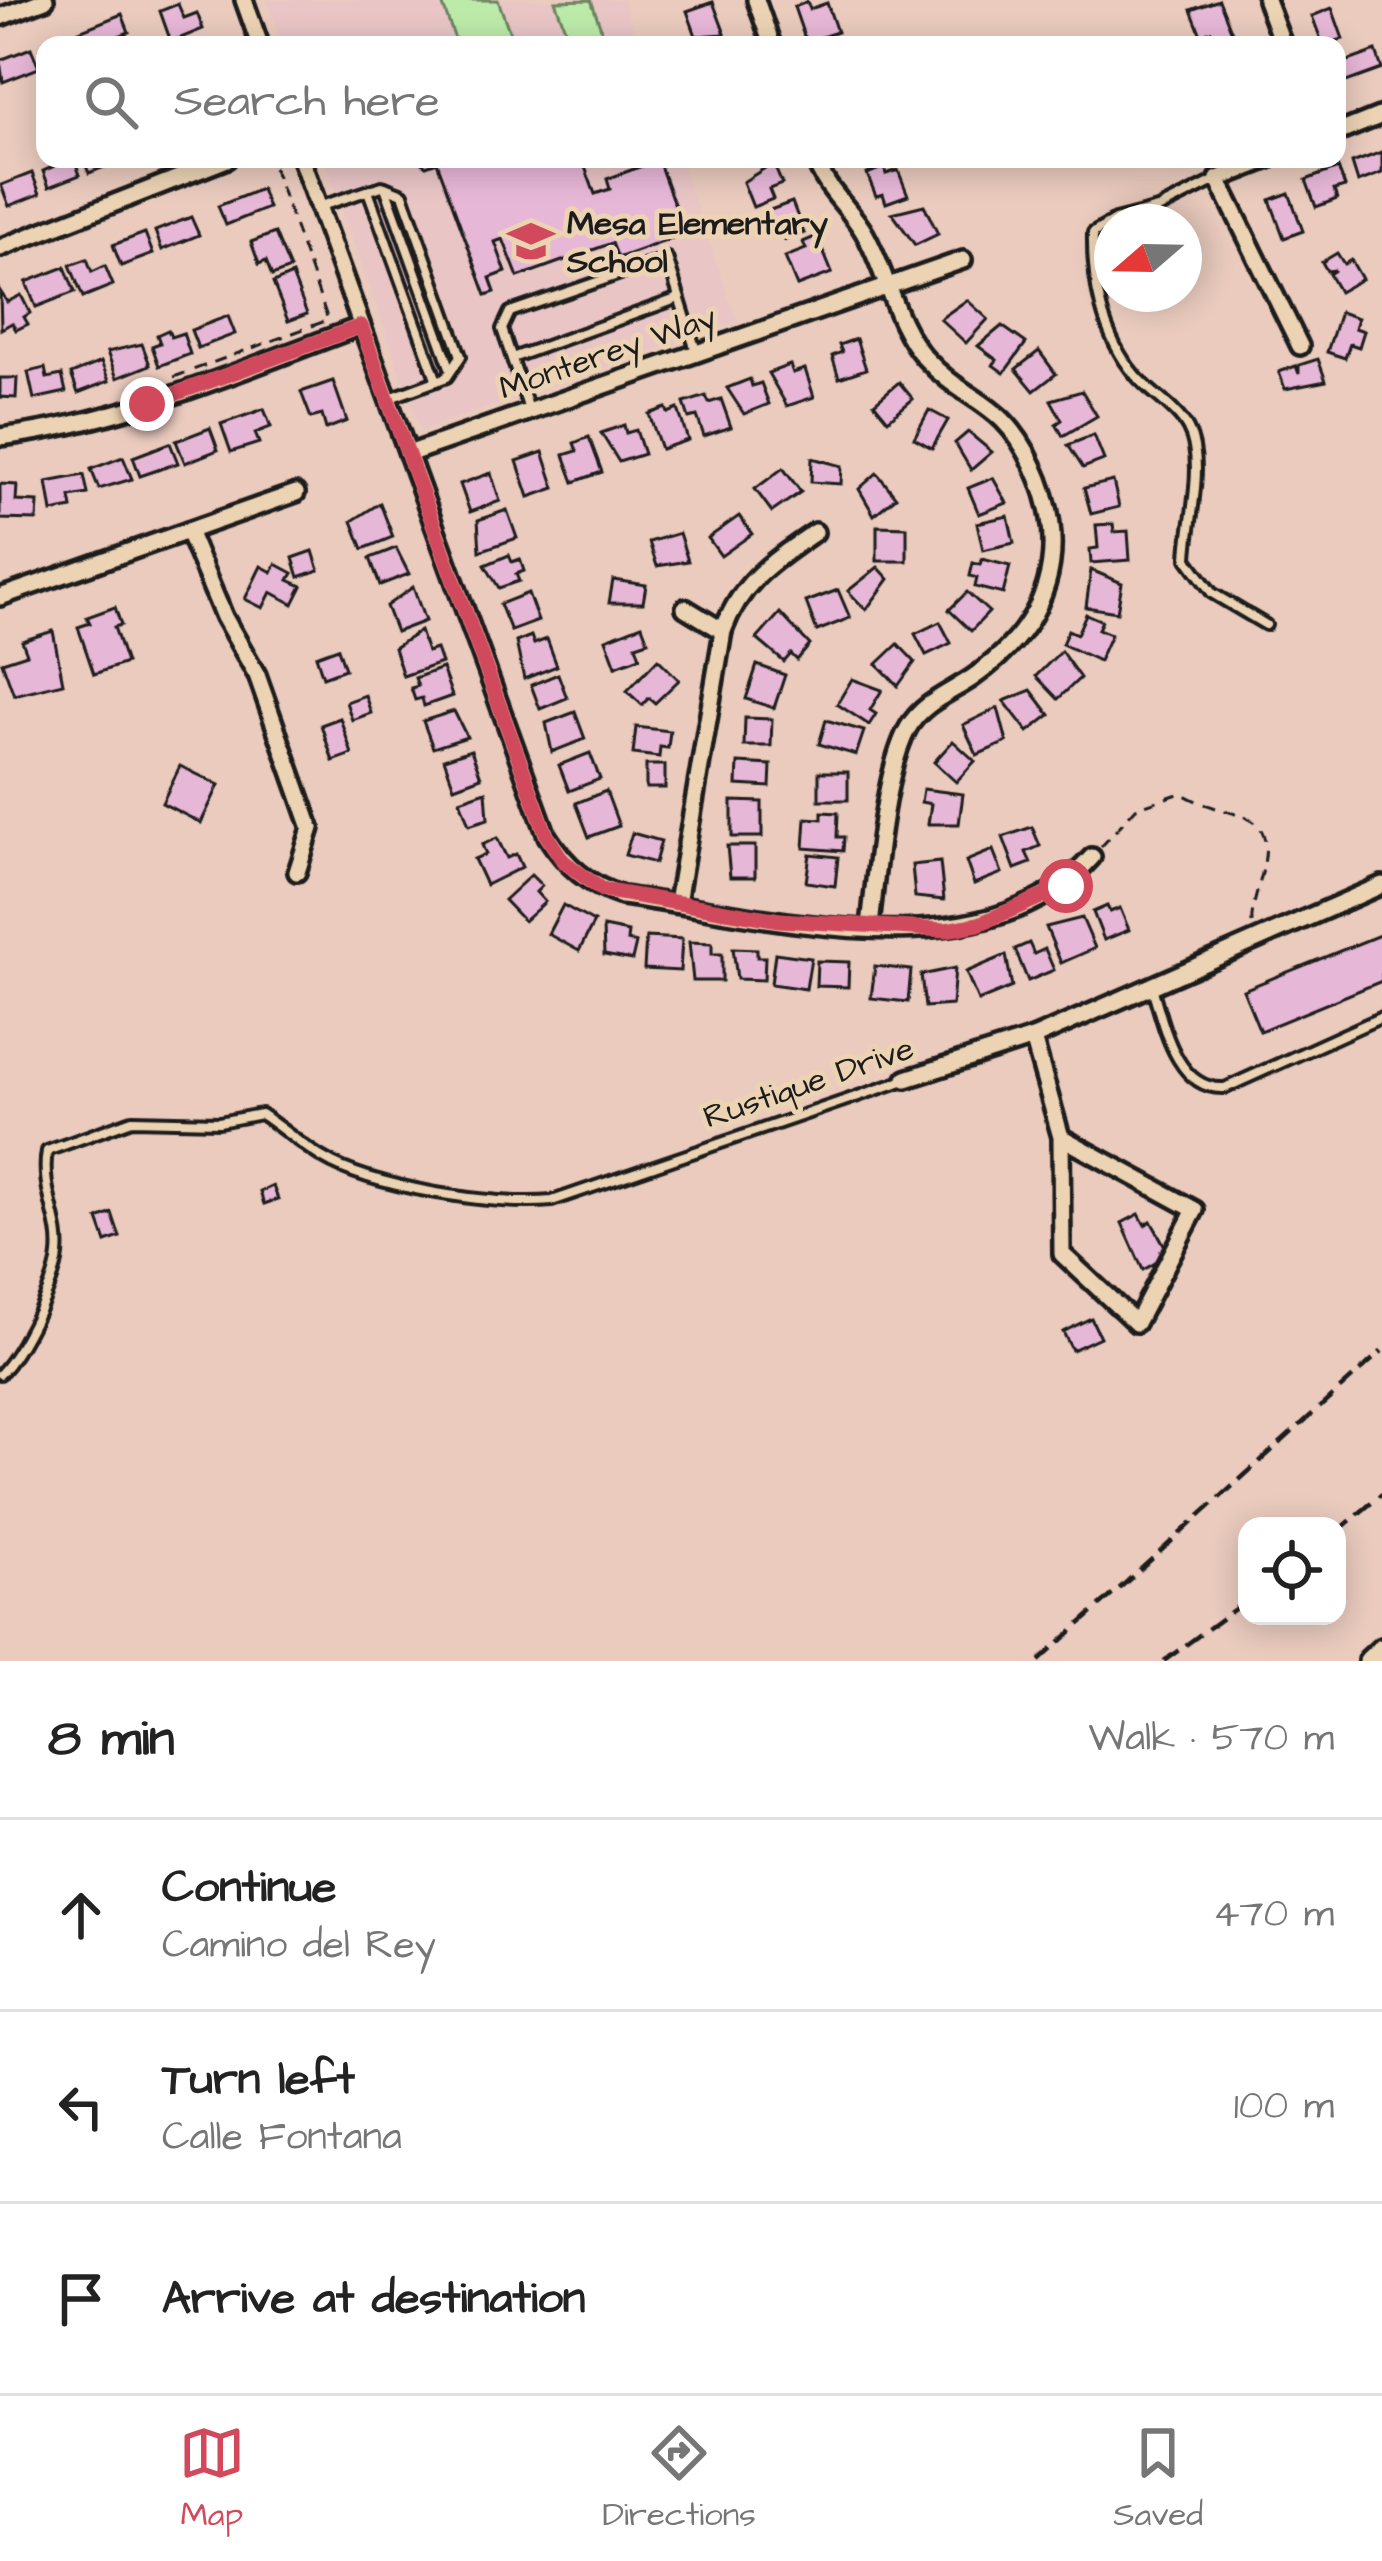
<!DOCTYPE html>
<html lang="en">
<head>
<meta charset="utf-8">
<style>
	:root { --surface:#fff; --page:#f6f6f6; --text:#222; --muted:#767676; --line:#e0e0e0; --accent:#d1495b }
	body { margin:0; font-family:"Architects Daughter",sans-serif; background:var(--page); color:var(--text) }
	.controls { position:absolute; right:36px; bottom:36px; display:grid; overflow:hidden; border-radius:24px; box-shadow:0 6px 30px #0003 }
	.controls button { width:108px; height:108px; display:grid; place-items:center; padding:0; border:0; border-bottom:3px solid var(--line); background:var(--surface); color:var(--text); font:60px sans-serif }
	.compass { position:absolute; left:1094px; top:204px; width:108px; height:108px; border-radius:50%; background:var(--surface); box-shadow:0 6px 30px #0003; rotate:250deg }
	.stop { position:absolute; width:36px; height:36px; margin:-27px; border:9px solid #d1495b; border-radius:50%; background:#fff }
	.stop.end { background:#d1495b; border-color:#fff; box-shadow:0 3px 12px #0008 }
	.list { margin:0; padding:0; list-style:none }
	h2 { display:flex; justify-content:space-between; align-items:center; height:156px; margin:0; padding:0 48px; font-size:51px }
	h2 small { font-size:39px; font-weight:400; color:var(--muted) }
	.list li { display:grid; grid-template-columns:78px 1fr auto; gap:36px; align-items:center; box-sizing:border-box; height:192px; padding:0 48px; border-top:3px solid var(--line) }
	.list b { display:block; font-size:45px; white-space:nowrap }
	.list p { margin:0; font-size:39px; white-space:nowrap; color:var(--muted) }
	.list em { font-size:39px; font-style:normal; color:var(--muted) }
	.icon { flex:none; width:66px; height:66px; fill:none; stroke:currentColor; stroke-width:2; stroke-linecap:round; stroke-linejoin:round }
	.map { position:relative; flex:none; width:1382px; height:1661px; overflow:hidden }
	.search { position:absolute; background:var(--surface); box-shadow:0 6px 30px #0003; left:36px; right:36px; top:36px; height:132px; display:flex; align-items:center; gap:30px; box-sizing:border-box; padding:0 42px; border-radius:24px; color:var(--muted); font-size:45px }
	.sheet { height:732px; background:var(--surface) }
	nav { display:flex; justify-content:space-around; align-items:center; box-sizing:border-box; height:168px; border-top:3px solid var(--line); background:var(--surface); font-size:33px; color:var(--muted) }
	nav a { display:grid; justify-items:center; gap:6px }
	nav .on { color:var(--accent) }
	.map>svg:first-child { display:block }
</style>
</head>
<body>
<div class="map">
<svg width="1382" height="1661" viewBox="0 0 1382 1661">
	<rect width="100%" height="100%" fill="#eacbbe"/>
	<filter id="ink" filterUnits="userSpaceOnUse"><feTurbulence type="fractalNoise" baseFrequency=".00833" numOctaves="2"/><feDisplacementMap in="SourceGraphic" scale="24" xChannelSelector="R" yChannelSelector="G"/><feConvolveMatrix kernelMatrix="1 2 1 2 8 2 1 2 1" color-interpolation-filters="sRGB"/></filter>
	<g filter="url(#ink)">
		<g fill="#e9c5c6">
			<path d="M267,0H623L639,45H283Z"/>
			<path d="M324,159H679L737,322L421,430Z"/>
		</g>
		<g fill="#bceba9" stroke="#6c8462" stroke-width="3">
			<path d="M441,0H498L512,39L457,45Z"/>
			<path d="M591,0L603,34L571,45L555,1Z"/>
		</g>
		<g fill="#e7b7d7" stroke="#1c1c1c" stroke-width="3">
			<path d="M1219,0L1233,35L1215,42L1211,31L1201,35L1191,10Z"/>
			<path d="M713,2L725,34L696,36L687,11Z"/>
			<path d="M807,2L810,9L827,3L837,32L806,42L794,7Z"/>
			<path d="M178,4L184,18L197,13L203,29L171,42L160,11Z"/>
			<path d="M1332,8L1343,39L1323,45L1312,16Z"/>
			<path d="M122,14L129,32L113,38L116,45H85L79,31Z"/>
			<path d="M31,48L39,68L3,82L0,60Z"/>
			<path d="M1376,51L1382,69L1338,85L1337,65Z"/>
			<path d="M1382,152V173L1358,182L1352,163Z"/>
			<path d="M53,159H74L80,175L49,187L43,171L55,166Z"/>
			<path d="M83,159H119L120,161L89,173Z"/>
			<path d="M582,159L595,194L610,189L607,179L658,160L685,234L618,258L612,243L518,277L503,239L495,242L506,272L490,278L495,292L486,295L437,162L426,166L417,159Z"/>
			<path d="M773,163L782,184L769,189L773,199L753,207L743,182Z"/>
			<path d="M884,167L886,174L898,170L908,195L886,203L883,194L876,196L867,174Z"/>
			<path d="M1338,168L1345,187L1334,190L1337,199L1316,207L1306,180Z"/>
			<path d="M32,173L40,194L9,206L1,185Z"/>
			<path d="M261,189L268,208L226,225L218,206Z"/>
			<path d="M1289,193L1303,231L1284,238L1270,200Z"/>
			<path d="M792,202L804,233L785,240L783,234L774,237L765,212Z"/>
			<path d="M924,205L938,234L915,245L892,213Z"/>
			<path d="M191,217L199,235L162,250L155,231Z"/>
			<path d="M145,233L153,254L121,266L113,245Z"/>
			<path d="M275,233L290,269L272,276L266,261L259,264L251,242Z"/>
			<path d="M817,236L832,273L797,286L785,257L806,249L803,242Z"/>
			<path d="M1337,253L1344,264L1351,260L1362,279L1339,292L1329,274L1335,270L1327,271L1322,262Z"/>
			<path d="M87,259L92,272L105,266L113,285L83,297L70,265Z"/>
			<path d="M65,267L75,292L36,307L26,282Z"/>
			<path d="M292,275L307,314L288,321L273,283Z"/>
			<path d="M0,291L7,302L21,295L30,313L24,317L28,324L16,330L12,323L1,329Z"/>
			<path d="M1130,294H1174V295L1133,302Z"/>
			<path d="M967,300L988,319L966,343L940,319Z"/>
			<path d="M1340,312L1358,318L1355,328L1364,331L1359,347L1350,344L1345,358L1327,352Z"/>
			<path d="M228,316L235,334L198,348L191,330Z"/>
			<path d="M1002,326L1026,343L1004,373L993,365L997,360L978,346Z"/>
			<path d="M168,330L171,337L183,333L190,354L159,366L152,346L160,343L157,335Z"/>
			<path d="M856,339L866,369L839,378L832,356L842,352L839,345Z"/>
			<path d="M142,344L150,365L117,378L107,352Z"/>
			<path d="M1039,351L1056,374L1034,391L1016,369Z"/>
			<path d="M1318,359L1326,381L1285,389L1279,372L1296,366L1299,374V365Z"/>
			<path d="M101,362L109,381L78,393L71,374Z"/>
			<path d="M790,365L793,373L805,369L814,397L787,406L768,373Z"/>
			<path d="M45,368L47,378L62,375L66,392L34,399L28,372Z"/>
			<path d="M0,378H17L16,398L0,397Z"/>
			<path d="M750,379L752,386L761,383L769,404L744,414L727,388Z"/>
			<path d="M333,381L347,421L326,429L322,415L311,418L301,392Z"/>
			<path d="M899,382L913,399L888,420L874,403Z"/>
			<path d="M1082,391L1097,416L1063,436L1056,424L1062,420L1051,400Z"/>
			<path d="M706,396L709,403L721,399L731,427L704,436L697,416L689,418L684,403Z"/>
			<path d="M666,408L668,413L678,409L688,440L661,449L649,414Z"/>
			<path d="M264,409L271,427L255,433L259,443L231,452L221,424Z"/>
			<path d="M929,410L948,420L932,448L914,438Z"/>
			<path d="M624,425L626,433L636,430L644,454L619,462L601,433Z"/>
			<path d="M210,428L218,450L185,463L176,441Z"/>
			<path d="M968,432L992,452L971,470L955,443Z"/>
			<path d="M1094,435L1104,460L1083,468L1068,445Z"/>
			<path d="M589,437L602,472L574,482L564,455L577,451L574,443Z"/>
			<path d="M170,443L178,463L140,476L133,457Z"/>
			<path d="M543,452L555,488L529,497L517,461Z"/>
			<path d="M123,457L132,479L99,489L91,469Z"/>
			<path d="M812,458L842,466L841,484L811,482Z"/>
			<path d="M783,468L801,492L772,512L755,489Z"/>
			<path d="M491,473L500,501L470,512L460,484Z"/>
			<path d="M877,473L896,497L874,515L859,489Z"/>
			<path d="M84,475L88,494L70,497L72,508L52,512L47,482Z"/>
			<path d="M993,478L1007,503L979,514L968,488Z"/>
			<path d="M1113,481L1119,507L1091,514L1084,488Z"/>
			<path d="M0,484L17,485L16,501L38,502L37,520L0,519Z"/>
			<path d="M380,503L393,537L363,549L352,521Z"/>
			<path d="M507,510L517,538L480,551L478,520Z"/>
			<path d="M739,516L752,534L721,556L708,538Z"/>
			<path d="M1008,516L1014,543L983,550L977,523Z"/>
			<path d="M1113,524L1114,532L1128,531L1130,560L1091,563L1090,549L1098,548L1096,525Z"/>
			<path d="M877,526L907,527V561H877Z"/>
			<path d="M679,533L688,561L657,566L649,542Z"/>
			<path d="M396,548L409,574L380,585L370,558Z"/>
			<path d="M313,551L319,570L299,577L293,558Z"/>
			<path d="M509,555L512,562L520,559L524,571L516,574L519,581L499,588L485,565Z"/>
			<path d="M982,559L1010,566L1003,594L975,587L977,578L970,576L973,563L980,565Z"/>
			<path d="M276,564L293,573L289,580L302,586L293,604L271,592L263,608L245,599L261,566L272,572Z"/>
			<path d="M878,567L889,579L866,610L848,591Z"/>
			<path d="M1091,570L1122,583L1117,612L1086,607Z"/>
			<path d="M613,580L646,585L643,603H609Z"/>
			<path d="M413,587L425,621L396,632L386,606Z"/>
			<path d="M838,590L850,618L817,631L806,602Z"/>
			<path d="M967,592L989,612L971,631L949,610Z"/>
			<path d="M528,593L538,621L511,631L500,604Z"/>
			<path d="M115,607L121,625L114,627L126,663L94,674L78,627L90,623L87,617Z"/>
			<path d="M780,613L810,645L797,660L791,654L784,662L757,639Z"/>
			<path d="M1086,614L1102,621L1098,629L1111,634L1099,661L1062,644L1068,630L1077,634Z"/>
			<path d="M940,622L951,643L926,655L915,634Z"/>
			<path d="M642,625L648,641L636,645L640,657L616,666L606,639Z"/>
			<path d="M53,631L63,683L14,695L2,662L27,654L22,641Z"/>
			<path d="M420,631L427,652L436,649L441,663L403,676L394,648Z"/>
			<path d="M531,636L534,644L547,639L557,666L524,679L516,642Z"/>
			<path d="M898,644L915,662L898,686L877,664Z"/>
			<path d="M338,648L345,669L323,677L316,656Z"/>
			<path d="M1061,651L1080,678L1058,699L1036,676Z"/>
			<path d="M658,659L679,680L655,703L649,698L642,705L627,691Z"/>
			<path d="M757,665L785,675L774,708L746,699Z"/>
			<path d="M442,668L452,696L424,706L422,698L415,700L411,688L418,686L415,678Z"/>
			<path d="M558,674L567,698L540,709L531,685Z"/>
			<path d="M852,679L882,690L870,710L876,714L869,725L837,704Z"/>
			<path d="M1031,690L1050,715L1028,732L1004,701Z"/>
			<path d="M365,695L371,713L352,720L346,702Z"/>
			<path d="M998,708L1007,742L977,755L963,725Z"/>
			<path d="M454,711L467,737L433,748L423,721Z"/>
			<path d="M575,712L585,739L552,752L546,723Z"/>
			<path d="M340,718L352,754L333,761L321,725Z"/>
			<path d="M745,718L772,719L771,746H744Z"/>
			<path d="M826,720L864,731L856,755L819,744Z"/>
			<path d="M636,727L670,731L668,748L660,747L659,757L633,754Z"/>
			<path d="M953,741L975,761L956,782L934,762Z"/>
			<path d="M471,750L481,777L454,787L444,759Z"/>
			<path d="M590,753L600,779L569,791L559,765Z"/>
			<path d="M738,763L771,765L770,787L737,785Z"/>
			<rect x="646" y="765" width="19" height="23"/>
			<path d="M180,766L219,785L201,823L162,803Z"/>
			<rect x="819" y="772" width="29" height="28"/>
			<path d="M923,789L963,794L959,824H928L931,804L921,802Z"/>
			<path d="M486,791L488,819L469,825L460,800Z"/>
			<path d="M606,791L619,826L589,837L576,803Z"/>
			<path d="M732,801L762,802V837H732Z"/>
			<path d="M822,812L838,813L837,837H844L843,851L804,848L806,818L822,819Z"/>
			<path d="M1032,827L1040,846L1026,852L1031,863L1015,869L1003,837Z"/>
			<path d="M632,833L661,841L655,863L625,855Z"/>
			<path d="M497,838L507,858L516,854L522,867L486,885L474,859L486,854L482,845Z"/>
			<path d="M727,846H755V877H730Z"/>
			<path d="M993,850L1002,873L974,884L966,861Z"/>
			<path d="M810,854L838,857L835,886L806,882Z"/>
			<path d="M940,862L944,900L915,897L912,865Z"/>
			<path d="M531,875L542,886L536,892L545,902L524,921L504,900Z"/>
			<path d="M563,905L594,922L579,951L548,934Z"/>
			<path d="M1107,906L1110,912L1120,908L1129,930L1104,940L1093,912Z"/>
			<path d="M1082,918L1095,948L1061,963L1046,927Z"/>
			<path d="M603,927L628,932L627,941L636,943L632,960L604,955Z"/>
			<path d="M1382,934V981L1260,1031L1243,990Z"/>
			<path d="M646,937L682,939L680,971L644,969Z"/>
			<path d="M689,942L712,943V954H722V981H693Z"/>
			<path d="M1029,943L1034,954L1045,949L1054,970L1028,981L1015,949Z"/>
			<path d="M733,948L757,949V957H765L764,980L737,979Z"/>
			<path d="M775,953L811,958L806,989L771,984Z"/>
			<path d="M1006,955L1012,987L978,1001L966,972Z"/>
			<path d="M817,961L849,962L848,987L816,986Z"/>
			<path d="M875,966L911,970L908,1002L871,998Z"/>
			<path d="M955,968L952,1005L925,1007L921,975Z"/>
			<path d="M273,1186L278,1199L264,1204L260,1192Z"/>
			<path d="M112,1213L120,1237L106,1242L98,1219Z"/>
			<path d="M1139,1214L1145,1225L1151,1221L1166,1248L1161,1251L1164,1258L1143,1270L1122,1223Z"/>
			<path d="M1091,1318L1100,1337L1072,1350L1063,1332Z"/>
		</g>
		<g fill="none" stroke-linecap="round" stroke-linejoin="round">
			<defs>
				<g id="service">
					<path d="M1216,180L1158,209L1115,220L1093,233C1092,282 1102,336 1135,375C1150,393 1177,408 1188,429C1206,462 1188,522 1187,559L1212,593L1266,625"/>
					<path d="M385,187L451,370"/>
					<path d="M368,191L437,381"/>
					<path d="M318,207L382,186L403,194L461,356L447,377L390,398"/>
					<path d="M512,358L679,298"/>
					<path d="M529,410L502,329L510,312L667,258L696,351"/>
					<path d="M1152,987C1164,1027 1177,1091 1225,1088L1382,1017"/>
					<path d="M0,1374C21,1353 55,1284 58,1255C62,1220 40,1191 47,1151L132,1120L219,1122L261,1114C282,1128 301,1145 323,1158C371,1187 496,1207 552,1201L905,1080"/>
				</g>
				<g id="minor">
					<path d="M244,0L260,45"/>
					<path d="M756,0L772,45"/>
					<path d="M1266,0L1283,45"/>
					<path d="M0,17L45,0"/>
					<path d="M1337,133L1382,115"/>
					<path d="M301,159L547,836C566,866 588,885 622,896C765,915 984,979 1092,857"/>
					<path d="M815,159C826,191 849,206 865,234C887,273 895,325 925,358C966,404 1002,398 1033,465C1073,551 1049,625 972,678C950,693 922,703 908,728C884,771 876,874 870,926"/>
					<path d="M1269,159L1218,179L1300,346"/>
					<path d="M0,248L227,159"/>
					<path d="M0,437C125,422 243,369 361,326"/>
					<path d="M408,454L963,260"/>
					<path d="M188,531L224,617L257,675L311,828L297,872"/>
					<path d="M0,597L296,493"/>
					<path d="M685,608L723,631"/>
					<path d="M677,903L723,631C741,581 773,561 815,532"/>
					<path d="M1033,1038L1061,1137L1195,1210L1136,1323L1062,1254L1061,1137"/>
					<path d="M906,1079L1033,1038L1382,885"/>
				</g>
				<path id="secondary" d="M1370,1661L1382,1650"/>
			</defs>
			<use href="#service" stroke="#1c1c1c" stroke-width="16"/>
			<use href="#minor" stroke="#1c1c1c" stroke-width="24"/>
			<use href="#secondary" stroke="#1c1c1c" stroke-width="30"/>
			<g stroke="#1c1c1c" stroke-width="3" stroke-dasharray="12 9" stroke-linecap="butt">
				<path d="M174,377L328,320L272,163L283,159"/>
				<path d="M1101,847L1136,808L1181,793C1203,806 1222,809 1244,817C1289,832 1249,895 1252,923"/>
			</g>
			<use href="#service" stroke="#ecd3b4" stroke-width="8"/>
			<use href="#minor" stroke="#ecd3b4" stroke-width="15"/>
			<use href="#secondary" stroke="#ecd3b4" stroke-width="21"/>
			<g stroke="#1c1c1c" stroke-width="4.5" stroke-dasharray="18 9" stroke-linecap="butt">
				<path d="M1337,1532L1382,1494"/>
				<path d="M1039,1661L1382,1351"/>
				<path d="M1164,1661L1247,1600"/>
			</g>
		</g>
	</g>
	<g fill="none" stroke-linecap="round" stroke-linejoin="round" filter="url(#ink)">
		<path stroke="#d1495b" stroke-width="15" d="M147,404L361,326L547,836L563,861L602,890L779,920L946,930L979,924L1066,886"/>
	</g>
	<defs>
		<symbol id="school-bare" viewBox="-9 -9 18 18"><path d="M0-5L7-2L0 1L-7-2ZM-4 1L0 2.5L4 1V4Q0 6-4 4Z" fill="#d1495b" stroke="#ecd3b4" stroke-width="2.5" paint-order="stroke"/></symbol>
	</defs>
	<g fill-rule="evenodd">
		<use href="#school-bare" x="498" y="208" width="66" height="66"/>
	</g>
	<g text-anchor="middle" stroke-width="10" stroke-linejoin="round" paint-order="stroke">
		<g font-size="33" font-weight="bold" fill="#1c1c1c" stroke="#ecd3b4" text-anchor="start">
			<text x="567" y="234">Mesa Elementary<tspan x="567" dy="38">School</tspan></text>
		</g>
		<g font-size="33" fill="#1c1c1c" stroke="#ecd3b4">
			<text transform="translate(607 351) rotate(-19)" y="12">Monterey Way</text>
			<text transform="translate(808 1081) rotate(-19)" y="12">Rustique Drive</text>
		</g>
	</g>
</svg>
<div class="controls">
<button><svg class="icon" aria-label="locate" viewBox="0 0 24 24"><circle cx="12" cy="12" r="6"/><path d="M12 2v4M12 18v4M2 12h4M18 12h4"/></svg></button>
</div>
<svg class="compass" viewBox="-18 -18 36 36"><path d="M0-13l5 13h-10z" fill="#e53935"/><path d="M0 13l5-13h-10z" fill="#767676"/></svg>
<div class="stop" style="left:1066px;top:886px"></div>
<div class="stop end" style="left:147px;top:404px"></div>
<div class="search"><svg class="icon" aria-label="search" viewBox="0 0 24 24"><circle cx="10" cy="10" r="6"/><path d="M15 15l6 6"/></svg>Search here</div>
</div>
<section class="sheet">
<h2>8 min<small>Walk · 570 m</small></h2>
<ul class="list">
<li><svg class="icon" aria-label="ahead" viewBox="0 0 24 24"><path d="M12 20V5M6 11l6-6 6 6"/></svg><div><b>Continue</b><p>Camino del Rey</p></div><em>470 m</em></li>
<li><svg class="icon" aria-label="left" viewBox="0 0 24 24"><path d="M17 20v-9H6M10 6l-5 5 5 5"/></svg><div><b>Turn left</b><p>Calle Fontana</p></div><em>100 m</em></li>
<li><svg class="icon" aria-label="arrive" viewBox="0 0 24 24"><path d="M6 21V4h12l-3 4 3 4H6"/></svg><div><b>Arrive at destination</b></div></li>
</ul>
</section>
<nav>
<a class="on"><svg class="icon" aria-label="map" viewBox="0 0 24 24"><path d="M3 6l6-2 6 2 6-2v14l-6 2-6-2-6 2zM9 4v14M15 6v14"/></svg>Map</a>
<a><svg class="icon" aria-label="directions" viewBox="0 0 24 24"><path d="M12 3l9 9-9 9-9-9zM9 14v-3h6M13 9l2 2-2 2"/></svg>Directions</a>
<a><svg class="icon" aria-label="saved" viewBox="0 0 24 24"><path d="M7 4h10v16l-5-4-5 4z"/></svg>Saved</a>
</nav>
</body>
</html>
